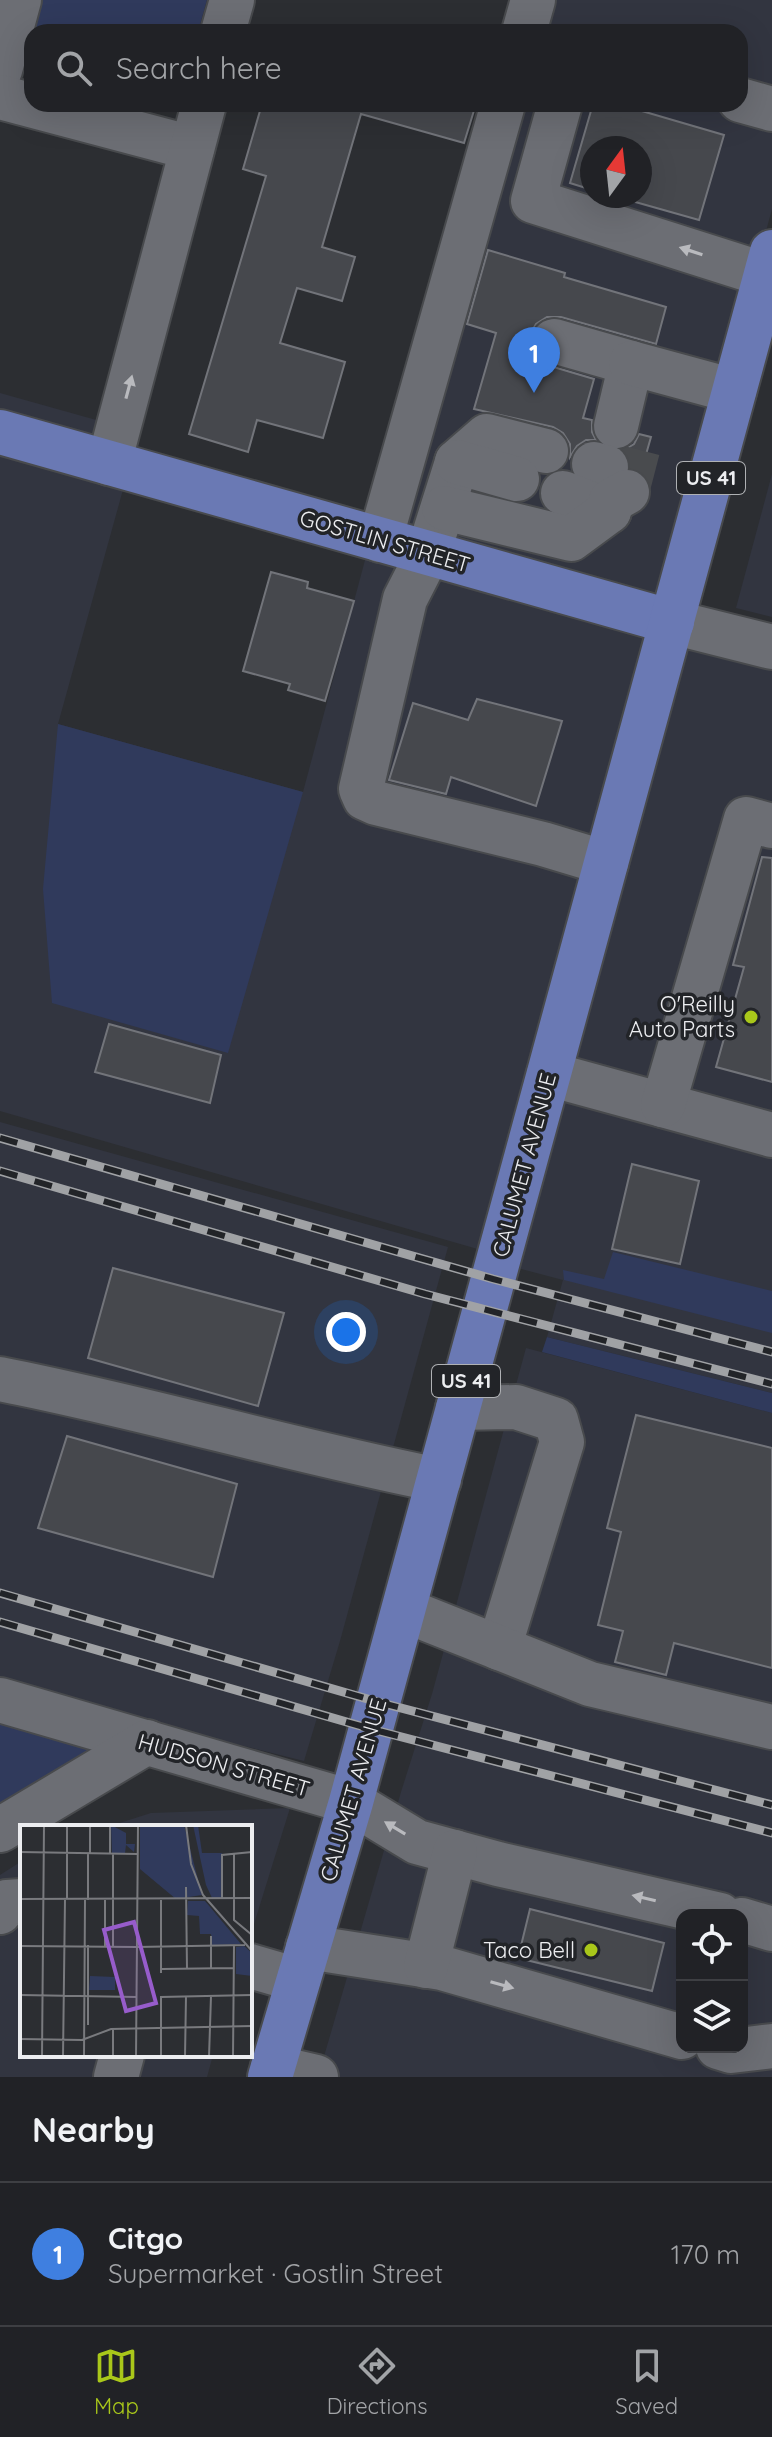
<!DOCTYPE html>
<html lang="en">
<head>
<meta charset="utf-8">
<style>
	:root { --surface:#212226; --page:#292a2e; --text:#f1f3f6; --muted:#a2a4a7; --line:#3e3f43; --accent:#a9c71a }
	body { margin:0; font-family:Quicksand,sans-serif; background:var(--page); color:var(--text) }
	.controls { position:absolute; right:24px; bottom:24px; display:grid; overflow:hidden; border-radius:16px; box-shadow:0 8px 32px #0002 }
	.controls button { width:72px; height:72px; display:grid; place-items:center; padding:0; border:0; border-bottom:2px solid var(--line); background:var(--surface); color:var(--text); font:40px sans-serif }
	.compass { position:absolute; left:580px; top:136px; width:72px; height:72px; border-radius:50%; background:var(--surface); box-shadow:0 8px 32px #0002; rotate:15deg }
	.you { position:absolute; left:346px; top:1332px; width:28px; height:28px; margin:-20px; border:6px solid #fff; border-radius:50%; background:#1a73e8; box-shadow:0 0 0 12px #1a73e833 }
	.badge { display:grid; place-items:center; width:52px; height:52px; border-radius:50%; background:var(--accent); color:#fff; font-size:26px; font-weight:700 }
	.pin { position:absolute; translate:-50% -66px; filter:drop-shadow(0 2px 4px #0008) }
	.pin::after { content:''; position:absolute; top:42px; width:28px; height:24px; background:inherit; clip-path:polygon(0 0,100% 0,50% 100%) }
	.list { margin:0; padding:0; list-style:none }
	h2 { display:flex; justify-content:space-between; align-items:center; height:104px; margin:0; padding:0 32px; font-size:34px }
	h2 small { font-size:26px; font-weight:400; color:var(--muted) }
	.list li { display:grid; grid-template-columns:52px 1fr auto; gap:24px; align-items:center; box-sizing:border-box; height:144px; padding:0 32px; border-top:2px solid var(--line) }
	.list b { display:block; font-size:30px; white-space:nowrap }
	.list p { margin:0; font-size:26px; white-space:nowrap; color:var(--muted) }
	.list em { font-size:26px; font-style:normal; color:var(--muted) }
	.icon { flex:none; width:44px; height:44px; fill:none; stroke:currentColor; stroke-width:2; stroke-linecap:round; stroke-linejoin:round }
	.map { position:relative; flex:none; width:772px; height:2077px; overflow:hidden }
	.search { position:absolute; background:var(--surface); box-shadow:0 8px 32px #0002; left:24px; right:24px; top:24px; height:88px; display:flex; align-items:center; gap:20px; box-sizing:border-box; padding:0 28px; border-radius:24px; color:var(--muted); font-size:30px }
	.sheet { height:248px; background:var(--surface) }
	nav { display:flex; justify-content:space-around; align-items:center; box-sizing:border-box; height:112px; border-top:2px solid var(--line); background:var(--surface); font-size:22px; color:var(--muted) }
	nav a { display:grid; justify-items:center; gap:4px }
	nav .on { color:var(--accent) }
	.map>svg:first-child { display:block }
</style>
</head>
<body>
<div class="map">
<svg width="772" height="2077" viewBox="0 0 772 2077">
	<rect width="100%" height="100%" fill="#2c2e32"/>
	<g fill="#323540" fill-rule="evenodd">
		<path d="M515,0H772V209L488,1252L0,1111V393L139,432L58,724L303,792L487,104H740V32H506ZM592,148H640V196H592Z"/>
		<path d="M772,474V617L736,608Z"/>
		<path d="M680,633L772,656V1393L547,1337L563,1280L510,1266Z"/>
		<path d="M0,1122L448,1247L340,1641L304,1761L0,1685Z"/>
		<path d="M526,1348L772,1413V2077H318L401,1792L432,1694ZM682,1915H742V2047H682Z"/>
		<path d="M290,1808L250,1937V1827H107L151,1813Z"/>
		<path d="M22,1861V2055H213L207,2077H0V1875Z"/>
	</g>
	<g fill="#303a5c">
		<path d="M38,0H207L198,32H32V80C12,62 32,23 38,0Z"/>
		<path d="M58,724L303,792L228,1053L52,1003L43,889Z"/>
		<path d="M613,1252L772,1291V1333L564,1280L563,1270L604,1279Z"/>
		<path d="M547,1337L772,1393V1413L542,1352Z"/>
		<path d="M0,1719L110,1748L0,1809Z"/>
	</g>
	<g fill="#46484d" stroke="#72747a" stroke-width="2">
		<path d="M262,104H476L464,143L361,114L322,247L355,257L342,301L297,288L280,343L345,362L323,438L257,420L248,452L189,434L266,176L243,169Z"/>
		<path d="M593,104H618L724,135L699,220L614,196H640V148H592V190L570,183Z"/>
		<path d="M488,250L565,273L564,277L666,307L656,344L561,317H547L536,324L530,335V346L537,359L547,365L594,379L583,418L592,420V432L596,440H586L577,446L570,457V444L563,433L553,427L474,409L496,333L467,324Z"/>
		<path d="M639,434L651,437L641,472L630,468V459L624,450L634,444Z"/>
		<path d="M271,572L308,582L307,588L354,601L325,701L288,690L290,684L243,671Z"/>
		<path d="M477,699L562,721L536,806L451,777L446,794L389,780L413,703L468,720Z"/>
		<path d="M762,857L772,858V1082L716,1067L744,967L733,965Z"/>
		<path d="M109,1024L221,1055L210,1103L95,1072Z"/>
		<path d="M632,1164L699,1181L680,1264L612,1249Z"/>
		<path d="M113,1268L284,1313L258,1406L88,1358Z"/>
		<path d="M636,1415L772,1448V1668L674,1643L666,1675L615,1662L623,1631L598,1625L621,1532L607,1528Z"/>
		<path d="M67,1436L237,1484L213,1577L38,1528Z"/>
		<path d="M530,1909L664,1943L652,1991L518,1958Z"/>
	</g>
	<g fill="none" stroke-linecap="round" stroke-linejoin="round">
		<path stroke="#494b4e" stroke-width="44" stroke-dasharray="44 22" stroke-linecap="butt" d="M627,492L642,434"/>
		<defs>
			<g id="minor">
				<path d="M223,32L232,0"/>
				<path d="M524,32L533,0"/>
				<path d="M0,70L19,0"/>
				<path d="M0,97L192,148"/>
				<path d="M740,100L772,109"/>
				<path d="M560,104L533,201L766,275"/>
				<path d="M554,341L631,363L616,426"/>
				<path d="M631,363L734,391"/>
				<path d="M546,451L487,436L457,462L428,554L405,599L361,789L365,798L376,803L543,844L606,863"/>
				<path d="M457,462L517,479"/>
				<path d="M109,463L204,104"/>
				<path d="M594,464L606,467"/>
				<path d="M563,493L609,511"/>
				<path d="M444,508L571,539L609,511L611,501L627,492"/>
				<path d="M380,540L503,104"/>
				<path d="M672,622L772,647"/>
				<path d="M549,1074L772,1135"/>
				<path d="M663,1105L746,819L772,826"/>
				<path d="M0,1379C148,1408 292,1451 439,1480"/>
				<path d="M458,1408L516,1407L556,1420L562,1442L499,1648"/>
				<path d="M404,1610L590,1684L772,1727"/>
				<path d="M0,1700L351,1802L417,1842L498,1864L720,1915"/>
				<path d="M0,1830L147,1742"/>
				<path d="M0,1912L7,1902L22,1901"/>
				<path d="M742,1920L772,1929"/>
				<path d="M308,1947L442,1968L682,2037"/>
				<path d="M250,1966L298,1980"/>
				<path d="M426,1966L455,1852"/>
				<path d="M718,2047L731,2051L772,2046"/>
				<path d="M273,2067L316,2077"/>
				<path d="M116,2077L122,2055"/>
			</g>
			<g id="major">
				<path d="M0,432L672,622"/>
				<path d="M270,2077L351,1802L772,252"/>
			</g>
		</defs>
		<use href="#minor" stroke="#484a4d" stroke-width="48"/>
		<use href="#major" stroke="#484a4d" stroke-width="48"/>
		<use href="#minor" stroke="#6c6e74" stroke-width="44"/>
		<use href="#major" stroke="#6a79b4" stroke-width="44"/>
		<defs>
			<g id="rail">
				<path d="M0,1138L493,1279L772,1352"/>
				<path d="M0,1171L425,1294L772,1384"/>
				<path d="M0,1593L378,1702L772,1805"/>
				<path d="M0,1622L371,1729L772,1833"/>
			</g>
		</defs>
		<use href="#rail" stroke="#a0a2a5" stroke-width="9"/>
		<use href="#rail" stroke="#222428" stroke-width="6" stroke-dasharray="18" stroke-linecap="butt"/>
	</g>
	<defs><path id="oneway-solid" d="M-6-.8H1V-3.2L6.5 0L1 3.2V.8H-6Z" transform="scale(2)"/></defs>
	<g fill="#b9babe">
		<use href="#oneway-solid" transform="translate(691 251) rotate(-162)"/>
		<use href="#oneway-solid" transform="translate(129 387) rotate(-75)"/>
		<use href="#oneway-solid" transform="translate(395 1828) rotate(-149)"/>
		<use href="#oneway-solid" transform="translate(644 1898) rotate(-167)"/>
		<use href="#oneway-solid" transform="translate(502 1985) rotate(16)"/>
	</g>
	<g fill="#a9c71a" stroke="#222428" stroke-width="3">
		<circle cx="751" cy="1017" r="8"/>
		<circle cx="591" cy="1950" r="8"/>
	</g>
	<g text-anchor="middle" stroke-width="7" stroke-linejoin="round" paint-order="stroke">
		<g fill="#222428" stroke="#afb1b4" stroke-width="2">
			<rect x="677" y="462" width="68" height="32" rx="6"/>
			<rect x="432" y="1365" width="68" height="32" rx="6"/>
		</g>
		<g font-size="20" font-weight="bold" fill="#ecedf0">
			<text x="711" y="485">US 41</text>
			<text x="466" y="1388">US 41</text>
		</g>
		<g font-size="22" fill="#ecedf0" stroke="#222428">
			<text transform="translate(385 541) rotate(16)" y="8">GOSTLIN STREET</text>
			<text transform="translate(524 1165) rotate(-75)" y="8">CALUMET AVENUE</text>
			<text transform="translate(224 1765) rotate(16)" y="8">HUDSON STREET</text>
			<text transform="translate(353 1790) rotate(-74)" y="8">CALUMET AVENUE</text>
		</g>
		<g font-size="22" fill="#ecedf0" stroke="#222428" text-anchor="end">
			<text x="735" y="1012">O'Reilly<tspan x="735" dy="25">Auto Parts</tspan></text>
			<text x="575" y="1958">Taco Bell</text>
		</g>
	</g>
	<g transform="translate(20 1825)">
		<rect width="232" height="232" fill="#2c2e32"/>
		<path d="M91,0L106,8V19H115L114,27L106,20L105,28H92ZM120,0H164L182,70L156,74L120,44ZM173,0H178L182,28H202V73H192L186,60ZM168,76H185L221,119L192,120L191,109H180L179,91L167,90ZM224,121L232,128V151L216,149V122ZM70,151L95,152V165H69Z" fill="#303a5c"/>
		<path fill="none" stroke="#797a7e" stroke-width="2" d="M166,0L171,39L183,70L232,126M0,27L117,29M70,28V0M90,28V0M93,28V122M214,28V95L232,110M166,62L167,144M0,74L232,73M47,74V0M202,74V30L232,27M68,75V28M85,75V122M0,105L1,27M191,111V143M0,121L117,122M117,122L225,120M142,144L214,143M141,148V75M0,170L117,172M68,200V120M0,214L62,215L91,204L232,201M22,232L24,0M43,232L45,74M64,232L65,75M93,232V204M116,232L118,0M141,232V172L232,170M165,232L166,171M189,232L191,171M213,232L214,120"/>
		<path fill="#975ccb" fill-opacity="0.15" stroke="#975ccb" stroke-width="4" d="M114,97L136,178L106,186L84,105Z"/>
		<rect width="232" height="232" fill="none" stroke="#ecedf0" stroke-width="4"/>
	</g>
</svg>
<div class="controls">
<button><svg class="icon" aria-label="locate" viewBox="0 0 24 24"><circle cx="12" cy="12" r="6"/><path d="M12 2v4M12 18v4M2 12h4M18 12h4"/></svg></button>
<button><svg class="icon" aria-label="layers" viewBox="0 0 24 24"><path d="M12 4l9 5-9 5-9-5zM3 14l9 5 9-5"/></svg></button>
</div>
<svg class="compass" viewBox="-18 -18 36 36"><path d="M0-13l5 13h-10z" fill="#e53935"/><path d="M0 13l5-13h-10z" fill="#a2a4a7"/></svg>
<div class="you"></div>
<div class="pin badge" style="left:534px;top:393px;background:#3f7fe0">1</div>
<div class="search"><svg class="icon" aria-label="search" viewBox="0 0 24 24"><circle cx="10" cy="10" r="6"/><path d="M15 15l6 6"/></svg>Search here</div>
</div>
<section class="sheet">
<h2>Nearby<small></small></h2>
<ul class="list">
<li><span class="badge" style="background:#3f7fe0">1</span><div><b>Citgo</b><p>Supermarket · Gostlin Street</p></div><em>170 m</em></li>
</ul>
</section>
<nav>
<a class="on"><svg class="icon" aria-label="map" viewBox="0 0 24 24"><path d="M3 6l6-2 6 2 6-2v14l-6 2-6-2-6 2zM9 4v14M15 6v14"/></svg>Map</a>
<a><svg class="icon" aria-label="directions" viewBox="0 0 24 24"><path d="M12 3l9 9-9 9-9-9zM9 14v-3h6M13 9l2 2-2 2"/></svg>Directions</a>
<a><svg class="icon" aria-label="saved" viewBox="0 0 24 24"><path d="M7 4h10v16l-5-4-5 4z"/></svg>Saved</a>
</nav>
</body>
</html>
